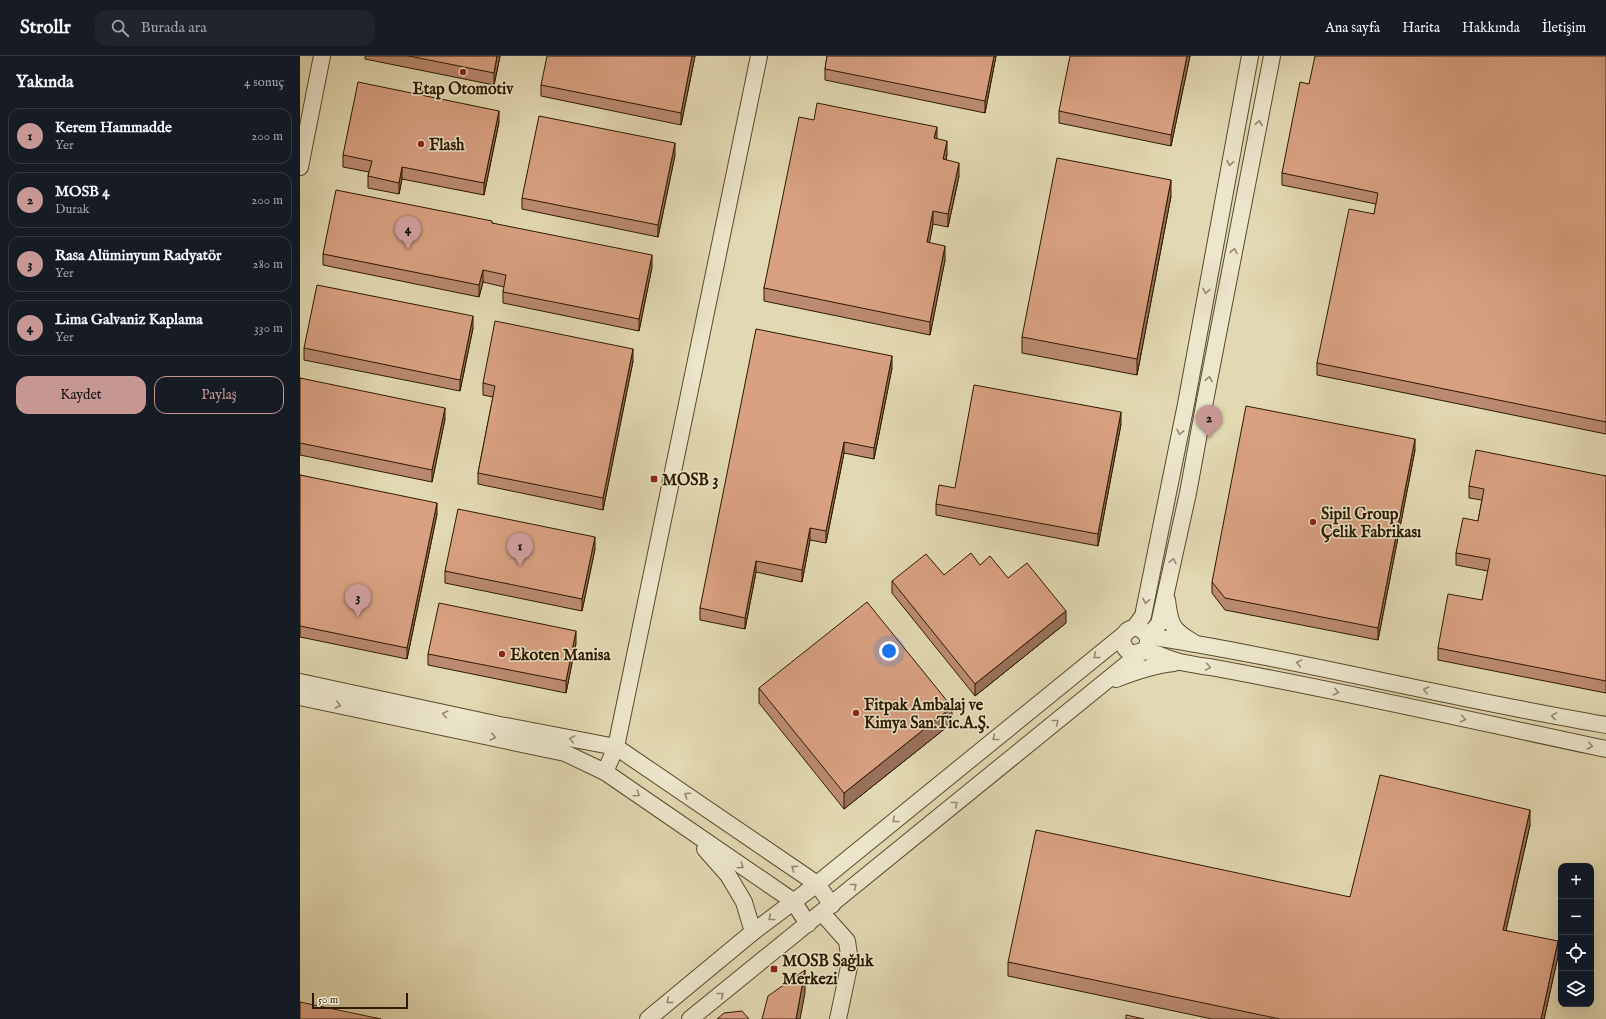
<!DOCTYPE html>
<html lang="tr">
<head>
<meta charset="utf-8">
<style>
	:root { --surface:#171b24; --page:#20242c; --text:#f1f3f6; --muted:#9ea1a6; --line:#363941; --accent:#c59692 }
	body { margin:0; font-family:"IM FELL English",serif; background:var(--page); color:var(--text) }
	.controls { position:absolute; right:12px; bottom:12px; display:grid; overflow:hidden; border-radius:8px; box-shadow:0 4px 16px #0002 }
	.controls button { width:36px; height:36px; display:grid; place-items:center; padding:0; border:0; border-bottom:1px solid var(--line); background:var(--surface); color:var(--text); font:20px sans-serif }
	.scale { position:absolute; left:12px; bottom:10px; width:96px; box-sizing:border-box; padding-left:4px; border:2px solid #2e1a00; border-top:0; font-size:11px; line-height:14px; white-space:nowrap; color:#2e1a00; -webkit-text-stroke:3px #ece6cc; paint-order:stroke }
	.you { position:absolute; left:589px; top:595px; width:14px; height:14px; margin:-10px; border:3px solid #fff; border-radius:50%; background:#1a73e8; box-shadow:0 0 0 6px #1a73e833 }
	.badge { display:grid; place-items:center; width:26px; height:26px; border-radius:50%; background:var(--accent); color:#111; font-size:13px; font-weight:700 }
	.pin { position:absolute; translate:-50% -33px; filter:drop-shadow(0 1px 2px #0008) }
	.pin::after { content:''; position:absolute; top:21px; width:14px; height:12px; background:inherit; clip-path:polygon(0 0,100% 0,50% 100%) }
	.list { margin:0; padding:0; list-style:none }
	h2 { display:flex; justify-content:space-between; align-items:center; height:52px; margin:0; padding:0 16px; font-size:17px }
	h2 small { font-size:13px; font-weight:400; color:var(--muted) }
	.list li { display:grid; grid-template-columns:26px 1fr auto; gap:12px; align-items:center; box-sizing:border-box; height:56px; margin:0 8px 8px; padding:0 8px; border:1px solid var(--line); border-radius:12px }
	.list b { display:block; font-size:15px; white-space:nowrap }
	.list p { margin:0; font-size:13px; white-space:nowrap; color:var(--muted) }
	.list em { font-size:13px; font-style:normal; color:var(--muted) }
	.actions { display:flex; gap:8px; padding:12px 16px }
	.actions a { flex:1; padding:9px 0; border:1px solid var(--accent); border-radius:12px; text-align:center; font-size:14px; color:var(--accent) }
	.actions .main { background:var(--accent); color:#111 }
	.icon { flex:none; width:22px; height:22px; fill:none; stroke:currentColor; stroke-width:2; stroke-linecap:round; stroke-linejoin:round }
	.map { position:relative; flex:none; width:1306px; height:963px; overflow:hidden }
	header { display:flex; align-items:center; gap:24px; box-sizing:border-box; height:56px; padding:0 20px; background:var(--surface); border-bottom:1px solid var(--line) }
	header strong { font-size:19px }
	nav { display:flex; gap:22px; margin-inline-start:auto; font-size:14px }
	.search { width:280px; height:36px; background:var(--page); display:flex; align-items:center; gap:10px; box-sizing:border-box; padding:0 14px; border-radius:12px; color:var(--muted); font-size:15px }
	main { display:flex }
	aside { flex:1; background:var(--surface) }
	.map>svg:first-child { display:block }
</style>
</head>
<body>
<header>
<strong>Strollr</strong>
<div class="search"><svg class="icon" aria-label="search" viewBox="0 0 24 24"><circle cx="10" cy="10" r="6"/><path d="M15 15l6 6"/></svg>Burada ara</div>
<nav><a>Ana sayfa</a><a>Harita</a><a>Hakkında</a><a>İletişim</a></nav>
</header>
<main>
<aside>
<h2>Yakında<small>4 sonuç</small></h2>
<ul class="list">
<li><span class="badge">1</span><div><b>Kerem Hammadde</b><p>Yer</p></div><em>200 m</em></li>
<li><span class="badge">2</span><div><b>MOSB 4</b><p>Durak</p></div><em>200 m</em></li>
<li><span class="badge">3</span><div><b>Rasa Alüminyum Radyatör</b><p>Yer</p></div><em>280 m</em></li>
<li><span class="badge">4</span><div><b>Lima Galvaniz Kaplama</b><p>Yer</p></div><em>330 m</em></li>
</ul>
<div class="actions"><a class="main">Kaydet</a><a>Paylaş</a></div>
</aside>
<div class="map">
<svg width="1306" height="963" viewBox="0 0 1306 963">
	<rect width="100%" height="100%" fill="#e2d8b1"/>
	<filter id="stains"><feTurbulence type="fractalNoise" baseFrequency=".005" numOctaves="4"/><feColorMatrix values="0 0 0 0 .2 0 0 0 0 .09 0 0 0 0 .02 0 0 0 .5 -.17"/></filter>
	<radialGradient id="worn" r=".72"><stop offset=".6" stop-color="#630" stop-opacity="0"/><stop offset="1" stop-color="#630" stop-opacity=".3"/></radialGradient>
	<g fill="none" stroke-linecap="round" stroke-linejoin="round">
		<defs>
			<g id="minor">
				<path d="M0,111L22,0"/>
				<path d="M867,544C870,569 872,574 893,586"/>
				<path d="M834,572L843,560L886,348L950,0"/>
				<path d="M848,580L859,568L888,437L904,350L972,0"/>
				<path d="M848,580C1001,604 1152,643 1306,669"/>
				<path d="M816,623C836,615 854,609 874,607"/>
				<path d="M0,626L200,669L316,691L517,828L532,849"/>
				<path d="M0,641L265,697L305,716L493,845L508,868"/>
				<path d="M305,716L316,691L459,0"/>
				<path d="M405,793L428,819L444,846L453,876"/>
				<path d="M522,857L547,885L550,906L538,963"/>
				<path d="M348,963L453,876L517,828L827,576"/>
				<path d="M390,963L843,595C859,580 833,562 824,579C821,584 823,591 828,595C835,600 839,594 845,595C857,597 868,603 880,606C890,608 900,610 910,611C1042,635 1174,665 1306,693"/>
			</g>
		</defs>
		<use href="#minor" stroke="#5b4a2c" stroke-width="18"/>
		<use href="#minor" stroke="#ece6cc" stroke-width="16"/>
	</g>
	<g fill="#bb8a70" stroke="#2e1a00">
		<path d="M65,0H200L194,29L65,3Z"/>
		<path d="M395,0L381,69L241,40V29Z"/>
		<path d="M527,0H696L685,57L525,24V13Z"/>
		<path d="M890,0L871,90L759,67V55Z"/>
		<path d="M1306,0V378L1017,319V307L1074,158L1076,148L982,129V117L1009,28Z"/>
		<path d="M514,64L637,83L647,98L646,104L659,120L648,171L633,168L629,187L645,204L630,279L464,245V232Z"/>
		<path d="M199,66L184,139L102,123L99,138L68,132V120L69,116L43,111V99Z"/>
		<path d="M375,99L358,181L222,153V142Z"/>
		<path d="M871,140L837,319L722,297V281Z"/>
		<path d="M192,167L352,211L339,275L203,247V236L204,231L183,226L179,241L23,209V198Z"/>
		<path d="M173,272L160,335L4,304V292Z"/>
		<path d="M333,305L303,454L178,428V417L193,341L183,339V327Z"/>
		<path d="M592,312L574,403L544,397L526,487L510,484L502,526L456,516L445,573L400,564V552Z"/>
		<path d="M0,322L145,363L132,426L0,399Z"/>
		<path d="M821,368L798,490L636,459V448Z"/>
		<path d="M1115,394L1078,584L925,554L912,537V526Z"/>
		<path d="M0,419L137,458L107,603L0,581Z"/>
		<path d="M1306,420V637L1138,604V592L1182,544L1188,515L1156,509V497L1178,465L1182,444L1169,442V430Z"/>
		<path d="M295,493L282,555L145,527V515Z"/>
		<path d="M680,509L708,522L766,567L675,640L592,537V525L644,519Z"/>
		<path d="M276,587L266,637L128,609V598Z"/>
		<path d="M459,632L652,667L544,753L459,647Z"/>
		<path d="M1230,769L1206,874L1258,900L1244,963H912L708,920V906L1050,841Z"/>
	</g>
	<g fill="#98715b" stroke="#2e1a00">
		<path d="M197,0H200L194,29V17Z"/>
		<path d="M392,0H395L381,69V57Z"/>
		<path d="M694,0H696L685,57V45Z"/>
		<path d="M887,0H890L871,90V79Z"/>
		<path d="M199,55V66L184,139V127Z"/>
		<path d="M637,71V85L634,82Z"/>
		<path d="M647,85V98L643,117V103Z"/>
		<path d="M375,87V99L358,181V169Z"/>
		<path d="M659,107V120L648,171V158Z"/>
		<path d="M102,111V123L99,138V127Z"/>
		<path d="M871,124V140L837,319V303Z"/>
		<path d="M633,155V168L627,200V186Z"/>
		<path d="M645,190V204L630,279V266Z"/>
		<path d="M352,199V211L339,275V263Z"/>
		<path d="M183,214V226L179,241V229Z"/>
		<path d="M173,260V272L160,335V324Z"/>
		<path d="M333,293V305L303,454V442Z"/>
		<path d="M592,300V312L574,403V392Z"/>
		<path d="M145,352V363L132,426V414Z"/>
		<path d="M821,356V368L798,490V478Z"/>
		<path d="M1115,383V394L1078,584V572Z"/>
		<path d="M544,386V397L526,487V475Z"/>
		<path d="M137,447V458L107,603V592Z"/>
		<path d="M510,472V484L502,526V514Z"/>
		<path d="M295,481V493L282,555V543Z"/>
		<path d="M456,505V516L445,573V562Z"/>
		<path d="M766,555V567L675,640V628Z"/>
		<path d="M276,575V587L266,637V625Z"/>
		<path d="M652,651V667L544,753V737Z"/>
		<path d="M1230,754V769L1203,888V874Z"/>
		<path d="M1258,885V900L1244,963H1241Z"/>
		<path d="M505,914V937L500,963H496Z"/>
	</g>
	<g fill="#d9a182" stroke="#2e1a00">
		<path d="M109,0H197L194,17Z"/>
		<path d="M247,0H392L381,57L241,29Z"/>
		<path d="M527,0H694L685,45L525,13Z"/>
		<path d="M770,0H887L871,79L759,55Z"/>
		<path d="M1015,0H1306V366L1017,307L1049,153L1074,158L1078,137L982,117L1000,26L1009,28Z"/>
		<path d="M58,26L199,55L184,127L102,111L99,127L68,120L72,105L43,99Z"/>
		<path d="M517,47L637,71L634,82L647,85L643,103L659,107L648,158L633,155L627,186L645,190L630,266L464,232L499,61L514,64Z"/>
		<path d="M239,60L375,87L358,169L222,142Z"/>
		<path d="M757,102L871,124L837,303L722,281Z"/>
		<path d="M36,134L192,165V167L352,199L339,263L203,236L206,219L183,214L179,229L23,198Z"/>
		<path d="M17,229L173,260L160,324L4,292Z"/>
		<path d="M195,265L333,293L303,442L178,417L195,330L183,327Z"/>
		<path d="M456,273L592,300L574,392L544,386L526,475L510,472L502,514L456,505L445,562L400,552Z"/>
		<path d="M0,322L145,352L132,414L0,387Z"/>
		<path d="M674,329L821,356L798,478L636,448L639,429L655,432Z"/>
		<path d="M946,350L1115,383L1078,572L925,542L912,526Z"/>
		<path d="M1176,394L1306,420V625L1138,592L1148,538L1182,544L1190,503L1156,497L1163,462L1178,465L1184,433L1169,430Z"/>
		<path d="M0,419L137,447L107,592L0,570Z"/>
		<path d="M158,453L295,481L282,543L145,515Z"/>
		<path d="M671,497L680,509L690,500L708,522L727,507L766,555L675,628L592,525L626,498L644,519Z"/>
		<path d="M567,546L652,651L544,737L459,632Z"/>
		<path d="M139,547L276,575L266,625L128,598Z"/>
		<path d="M1080,719L1230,754L1203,874L1258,885L1241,963H980L708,906L736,774L1050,841Z"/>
		<path d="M505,914L496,963H462L468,940Z"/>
		<path d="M0,946L81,963H0Z"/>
		<path d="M442,955L449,963H417L424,957Z"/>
		<path d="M826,959L844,963H826Z"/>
	</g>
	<defs><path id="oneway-chevron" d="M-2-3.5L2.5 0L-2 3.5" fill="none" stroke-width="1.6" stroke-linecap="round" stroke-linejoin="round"/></defs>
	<g stroke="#968a70">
		<use href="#oneway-chevron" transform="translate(959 67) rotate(-79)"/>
		<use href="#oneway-chevron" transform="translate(930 107) rotate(101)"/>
		<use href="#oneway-chevron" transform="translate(934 195) rotate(-79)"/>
		<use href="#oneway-chevron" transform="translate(906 235) rotate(101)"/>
		<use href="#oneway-chevron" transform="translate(909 323) rotate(-79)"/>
		<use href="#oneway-chevron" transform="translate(880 376) rotate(103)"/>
		<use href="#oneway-chevron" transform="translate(873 505) rotate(-77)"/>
		<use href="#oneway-chevron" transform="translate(846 545) rotate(101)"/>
		<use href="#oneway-chevron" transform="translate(796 600) rotate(141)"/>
		<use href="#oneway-chevron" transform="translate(999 607) rotate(-169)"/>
		<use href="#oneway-chevron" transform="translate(908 611) rotate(10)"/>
		<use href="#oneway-chevron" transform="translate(1126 634) rotate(-168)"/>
		<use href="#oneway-chevron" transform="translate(1036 636) rotate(12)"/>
		<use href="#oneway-chevron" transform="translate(38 649) rotate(12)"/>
		<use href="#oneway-chevron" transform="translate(145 658) rotate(-168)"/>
		<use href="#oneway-chevron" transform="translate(1254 660) rotate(-171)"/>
		<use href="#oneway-chevron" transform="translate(1163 663) rotate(12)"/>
		<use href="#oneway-chevron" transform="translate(756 666) rotate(-39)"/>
		<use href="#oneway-chevron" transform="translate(193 681) rotate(12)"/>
		<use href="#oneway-chevron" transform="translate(695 682) rotate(141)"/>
		<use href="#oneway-chevron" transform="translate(272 683) rotate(-169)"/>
		<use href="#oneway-chevron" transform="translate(1290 690) rotate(12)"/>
		<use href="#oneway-chevron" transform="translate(337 738) rotate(35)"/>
		<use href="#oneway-chevron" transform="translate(387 739) rotate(-146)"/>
		<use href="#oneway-chevron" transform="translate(655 748) rotate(-39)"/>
		<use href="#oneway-chevron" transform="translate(595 764) rotate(141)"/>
		<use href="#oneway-chevron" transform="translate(441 810) rotate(34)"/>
		<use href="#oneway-chevron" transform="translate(494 812) rotate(-146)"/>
		<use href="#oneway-chevron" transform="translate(554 830) rotate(-39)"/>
		<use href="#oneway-chevron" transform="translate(471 862) rotate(142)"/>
		<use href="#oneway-chevron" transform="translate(421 939) rotate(-39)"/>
		<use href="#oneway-chevron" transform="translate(369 945) rotate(141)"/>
	</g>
	<g fill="#8f2418" stroke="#ece6cc" stroke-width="1.5">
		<circle cx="163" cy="16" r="4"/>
		<circle cx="121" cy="88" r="4"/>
		<rect x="350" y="419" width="8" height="8" rx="2"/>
		<circle cx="1013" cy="466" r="4"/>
		<circle cx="202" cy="598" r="4"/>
		<circle cx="556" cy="657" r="4"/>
		<rect x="470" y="909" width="8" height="8" rx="2"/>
	</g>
	<g text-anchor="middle" stroke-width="3" stroke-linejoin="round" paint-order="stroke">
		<g font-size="16" font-weight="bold" fill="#2e1a00" stroke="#ece6cc" text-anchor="start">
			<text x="163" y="38" text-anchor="middle">Etap Otomotiv</text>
			<text x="129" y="94">Flash</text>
			<text x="362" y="429">MOSB 3</text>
			<text x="1021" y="463">Sipil Group<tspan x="1021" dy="18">Çelik Fabrikası</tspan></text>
			<text x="210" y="604">Ekoten Manisa</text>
			<text x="564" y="654">Fitpak Ambalaj ve<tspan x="564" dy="18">Kimya San.Tic.A.Ş.</tspan></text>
			<text x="482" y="910">MOSB Sağlık<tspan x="482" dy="18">Merkezi</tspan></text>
		</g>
	</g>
	<rect width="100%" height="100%" filter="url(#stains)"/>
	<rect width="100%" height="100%" fill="url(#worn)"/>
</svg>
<div class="controls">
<button>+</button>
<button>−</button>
<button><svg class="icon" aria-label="locate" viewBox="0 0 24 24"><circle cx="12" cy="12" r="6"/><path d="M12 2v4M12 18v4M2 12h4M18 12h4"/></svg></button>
<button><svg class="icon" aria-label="layers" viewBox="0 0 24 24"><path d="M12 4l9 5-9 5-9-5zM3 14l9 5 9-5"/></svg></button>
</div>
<div class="scale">50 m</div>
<div class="you"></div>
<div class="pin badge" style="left:220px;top:510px">1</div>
<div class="pin badge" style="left:909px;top:382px">2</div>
<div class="pin badge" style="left:58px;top:561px">3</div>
<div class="pin badge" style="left:108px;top:193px">4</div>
</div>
</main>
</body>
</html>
